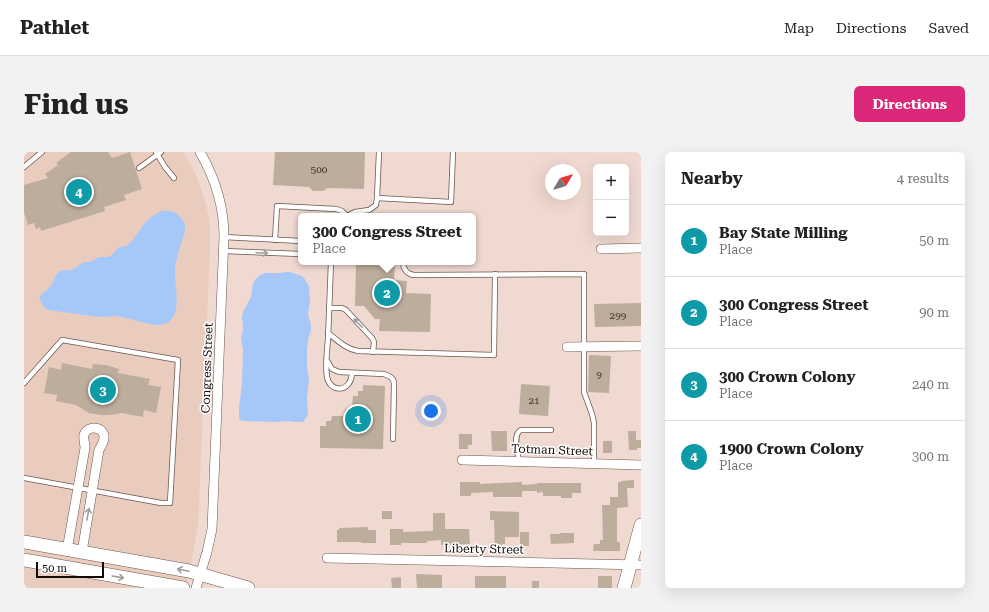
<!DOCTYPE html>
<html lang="en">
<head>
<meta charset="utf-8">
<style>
	:root { --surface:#fff; --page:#f2f2f2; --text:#222; --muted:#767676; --line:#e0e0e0; --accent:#db2777 }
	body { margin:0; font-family:"Roboto Serif",serif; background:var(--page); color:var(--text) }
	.controls { position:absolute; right:12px; top:12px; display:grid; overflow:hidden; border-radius:6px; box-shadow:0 4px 16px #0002 }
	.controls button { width:36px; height:36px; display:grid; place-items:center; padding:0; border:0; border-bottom:1px solid var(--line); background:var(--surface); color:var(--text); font:20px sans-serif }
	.compass { position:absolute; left:521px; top:12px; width:36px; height:36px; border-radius:50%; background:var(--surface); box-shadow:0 4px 16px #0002; rotate:52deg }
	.scale { position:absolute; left:12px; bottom:10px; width:68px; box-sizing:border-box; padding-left:4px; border:2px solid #120b08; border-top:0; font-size:11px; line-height:14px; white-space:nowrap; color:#120b08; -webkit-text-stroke:3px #fff; paint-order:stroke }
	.you { position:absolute; left:407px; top:259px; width:14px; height:14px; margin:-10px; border:3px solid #fff; border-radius:50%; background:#1a73e8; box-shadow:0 0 0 6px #1a73e833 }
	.badge { display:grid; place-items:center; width:26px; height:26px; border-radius:50%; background:var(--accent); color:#fff; font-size:13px; font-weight:700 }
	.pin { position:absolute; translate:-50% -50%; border:2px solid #fff; box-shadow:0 1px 4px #0006 }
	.popup { position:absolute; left:274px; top:61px; width:178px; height:52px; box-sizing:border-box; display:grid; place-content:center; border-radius:6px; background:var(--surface); filter:drop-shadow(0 1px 3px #0005); font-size:13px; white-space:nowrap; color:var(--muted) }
	.popup b { font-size:15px; color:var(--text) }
	.popup::after { content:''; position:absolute; left:50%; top:100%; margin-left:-8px; border:8px solid transparent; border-top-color:var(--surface) }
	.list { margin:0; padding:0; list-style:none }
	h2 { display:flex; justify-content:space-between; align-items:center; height:52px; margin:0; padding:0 16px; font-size:17px }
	h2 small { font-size:13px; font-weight:400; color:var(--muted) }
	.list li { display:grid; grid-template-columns:26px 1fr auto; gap:12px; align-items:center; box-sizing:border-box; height:72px; padding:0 16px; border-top:1px solid var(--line) }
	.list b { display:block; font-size:15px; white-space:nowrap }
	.list p { margin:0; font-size:13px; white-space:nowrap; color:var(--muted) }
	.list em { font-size:13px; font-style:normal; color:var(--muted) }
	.map { position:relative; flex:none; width:617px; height:436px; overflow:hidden; border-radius:6px }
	header { display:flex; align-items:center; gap:24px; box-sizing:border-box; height:56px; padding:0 20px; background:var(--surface); border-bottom:1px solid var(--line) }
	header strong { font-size:19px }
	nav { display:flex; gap:22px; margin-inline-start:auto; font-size:14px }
	.intro { display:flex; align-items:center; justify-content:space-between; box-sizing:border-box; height:96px; padding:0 24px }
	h1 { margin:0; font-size:28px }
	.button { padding:10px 18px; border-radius:6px; background:var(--accent); color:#fff; font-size:14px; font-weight:700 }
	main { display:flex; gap:24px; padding:0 24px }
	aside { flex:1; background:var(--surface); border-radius:6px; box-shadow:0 4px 16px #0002 }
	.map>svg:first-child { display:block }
</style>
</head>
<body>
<header>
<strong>Pathlet</strong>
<nav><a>Map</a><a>Directions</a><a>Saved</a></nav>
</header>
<div class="intro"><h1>Find us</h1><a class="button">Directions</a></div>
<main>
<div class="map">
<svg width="617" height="436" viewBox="0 0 617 436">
	<rect width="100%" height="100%" fill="#f0d9d0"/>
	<path fill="#eaccbf" d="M0,0H159L168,14L177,36L185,64L186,78V99L174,375L162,436H0Z"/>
	<g fill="#a5c8f8">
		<path d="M138,59C145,58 150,59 155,64C164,72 161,80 158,89C155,97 152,108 151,117C150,136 163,175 130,173L93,164L75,165L60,163L24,158L19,154L15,145C18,141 22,140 25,136C31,130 30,118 42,118C44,118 46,118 48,118L60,110H66L75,105H83L87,104L93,97L96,95L102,94L107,90L120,72L128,64Z"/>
		<path d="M262,120H266L278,124L280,126L285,134L286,148L284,163L287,173V178L284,188L283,198V216L285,226L283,247L284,262L280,269L278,270H272L263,269L252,270L220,269L216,268L215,265V257L218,231L219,199L217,186L219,178L218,164L220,158L227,145L229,132L231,128L235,124L240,121H257Z"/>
	</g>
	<g fill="#bcad9d">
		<path d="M47,0H84L88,6L106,0L118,37L100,43L102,48L80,55L81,59L17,79L16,75L12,77L10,71L4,73L0,60V33L24,26L21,22L34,13L32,11Z"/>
		<path d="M251,0H341L340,37L304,36L299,39H289L285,35L249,33Z"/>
		<path d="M332,110H371L370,128L383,129L382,141L407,142L406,180L355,179L356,167H351L340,154H331Z"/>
		<path d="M617,151V174L571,175L570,152Z"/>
		<path d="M565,203L587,204L585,241L564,240Z"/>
		<path d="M38,211L68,217L69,212L82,213L95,217L94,221L126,227L124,233L137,235L132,261L120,258L119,265L98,261L86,263H77L65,261L52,253L32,249L33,243L20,241L25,215L37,218Z"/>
		<path d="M497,232L526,234L524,264L495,262Z"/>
		<path d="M339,233L361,234L359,297L296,296V274H302V269H307L308,264H320L321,257H328L329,244H334V239H339Z"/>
		<path d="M467,279H483V299H468Z"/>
		<path d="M604,279H612V288H617V296H613V298H605Z"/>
		<path d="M435,282H448V293H444V297H435Z"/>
		<rect x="579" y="289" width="9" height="12"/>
		<path d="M610,328V336H603L604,355L593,356V390H596V399H569L570,392H576V388H579L578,353H586V345H594V330H597V329Z"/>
		<path d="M436,330H456V332L498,330V333L513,332V331H557V341H548V346H537V344H519V340L513,341V339H498V345H469V340L447,341V344H436Z"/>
		<rect x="358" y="359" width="10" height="8"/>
		<path d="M466,359L495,360V385H481V392H478V398H471L470,368H466Z"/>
		<path d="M409,361H421V377H445L446,392L417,393V388L403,389V391H377V393H366V377H379V380L409,379Z"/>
		<path d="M344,375V378H352V391H337V390H313V378H315V376Z"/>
		<rect x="496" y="380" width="9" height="14"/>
		<path d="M536,381H550V391L527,392L526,382H535Z"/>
		<path d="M392,422L418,423V436H393Z"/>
		<rect x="451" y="424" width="31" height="12"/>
		<rect x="574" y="424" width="14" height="12"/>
		<path d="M377,425V436H368L367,426Z"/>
		<rect x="508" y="429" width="7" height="7"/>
	</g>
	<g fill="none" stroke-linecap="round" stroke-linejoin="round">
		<defs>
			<g id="lane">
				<path d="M132,0L141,15L150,26"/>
				<path d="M0,15L18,0"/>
				<path d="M115,16L137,0"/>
				<path d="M353,46L427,50L429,0"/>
				<path d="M323,64L331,60L345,58L352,53L353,46L355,0"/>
				<path d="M200,85L277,89"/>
				<path d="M251,88L253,54L312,57L318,59L323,64"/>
				<path d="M200,99L277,102"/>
				<path d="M307,110C306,136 305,162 304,187C303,199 301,213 303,225C306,241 327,241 328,221"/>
				<path d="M379,110C379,117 383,122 390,123L560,122V240L568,262L570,271V312"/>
				<path d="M305,156H318L322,158L348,186L350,190L349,200"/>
				<path d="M304,181C313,188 322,197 334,199L470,203L471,122"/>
				<path d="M304,210L308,217L315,220L360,222C366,224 370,226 370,232L369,287"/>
				<path d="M0,231L38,188L154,208L146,351H137L0,326"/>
				<path d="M495,309C494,301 488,282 497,278H527"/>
			</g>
			<g id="street">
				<path d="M577,97L617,96"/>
				<path d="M543,195L617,194"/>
				<path d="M438,308L617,313"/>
				<path d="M43,398L61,296C61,291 59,287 60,283C64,272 81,275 80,286C80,290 77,294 75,298L58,400"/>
				<path d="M303,406L617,413"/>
				<path d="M172,436L183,400L188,377L200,85C200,55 191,26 176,0"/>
			</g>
			<g id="secondary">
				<path d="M0,390L165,419L224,436"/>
				<path d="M0,408L159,436"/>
				<path d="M600,436L617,373"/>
			</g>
		</defs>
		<use href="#lane" stroke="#69564d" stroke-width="6"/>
		<use href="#street" stroke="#69564d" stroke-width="10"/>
		<use href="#secondary" stroke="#69564d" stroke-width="14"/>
		<use href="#lane" stroke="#fff" stroke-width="4.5"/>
		<use href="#street" stroke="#fff" stroke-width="9"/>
		<use href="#secondary" stroke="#fff" stroke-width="13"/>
	</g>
	<defs><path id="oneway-shaft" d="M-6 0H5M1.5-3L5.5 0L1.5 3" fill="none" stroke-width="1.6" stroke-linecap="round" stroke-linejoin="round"/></defs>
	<g stroke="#a09d9c">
		<use href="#oneway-shaft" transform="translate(238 101) rotate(2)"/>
		<use href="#oneway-shaft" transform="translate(334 171) rotate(-134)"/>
		<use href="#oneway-shaft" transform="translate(64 362) rotate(-80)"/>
		<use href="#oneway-shaft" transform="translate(159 418) rotate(-168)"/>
		<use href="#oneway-shaft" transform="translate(94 425) rotate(10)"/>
	</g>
	<g text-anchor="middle" stroke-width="3" stroke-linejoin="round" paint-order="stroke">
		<g font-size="10" fill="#3c342d">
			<text x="295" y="21">500</text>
			<text x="594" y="167">299</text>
			<text x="575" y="226">9</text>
			<text x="510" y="252">21</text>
		</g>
		<g font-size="12" fill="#120b08" stroke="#fff">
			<text transform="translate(183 216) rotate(-88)" y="4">Congress Street</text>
			<text transform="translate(528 298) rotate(2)" y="4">Totman Street</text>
			<text transform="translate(460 397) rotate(1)" y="4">Liberty Street</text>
		</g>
	</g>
</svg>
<div class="controls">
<button>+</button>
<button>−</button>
</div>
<svg class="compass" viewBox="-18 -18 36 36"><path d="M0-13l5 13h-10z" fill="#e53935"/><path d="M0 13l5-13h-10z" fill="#767676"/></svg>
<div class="scale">50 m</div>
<div class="you"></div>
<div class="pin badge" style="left:334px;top:267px;background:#0f9aa8">1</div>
<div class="pin badge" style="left:363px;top:141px;background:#0f9aa8">2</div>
<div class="popup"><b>300 Congress Street</b>Place</div>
<div class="pin badge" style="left:79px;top:238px;background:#0f9aa8">3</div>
<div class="pin badge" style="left:55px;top:40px;background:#0f9aa8">4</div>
</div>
<aside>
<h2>Nearby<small>4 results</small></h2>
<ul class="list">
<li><span class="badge" style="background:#0f9aa8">1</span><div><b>Bay State Milling</b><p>Place</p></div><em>50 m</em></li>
<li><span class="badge" style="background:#0f9aa8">2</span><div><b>300 Congress Street</b><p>Place</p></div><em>90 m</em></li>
<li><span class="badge" style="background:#0f9aa8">3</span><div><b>300 Crown Colony</b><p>Place</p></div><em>240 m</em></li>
<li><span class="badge" style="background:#0f9aa8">4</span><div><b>1900 Crown Colony</b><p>Place</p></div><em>300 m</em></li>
</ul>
</aside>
</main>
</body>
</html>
